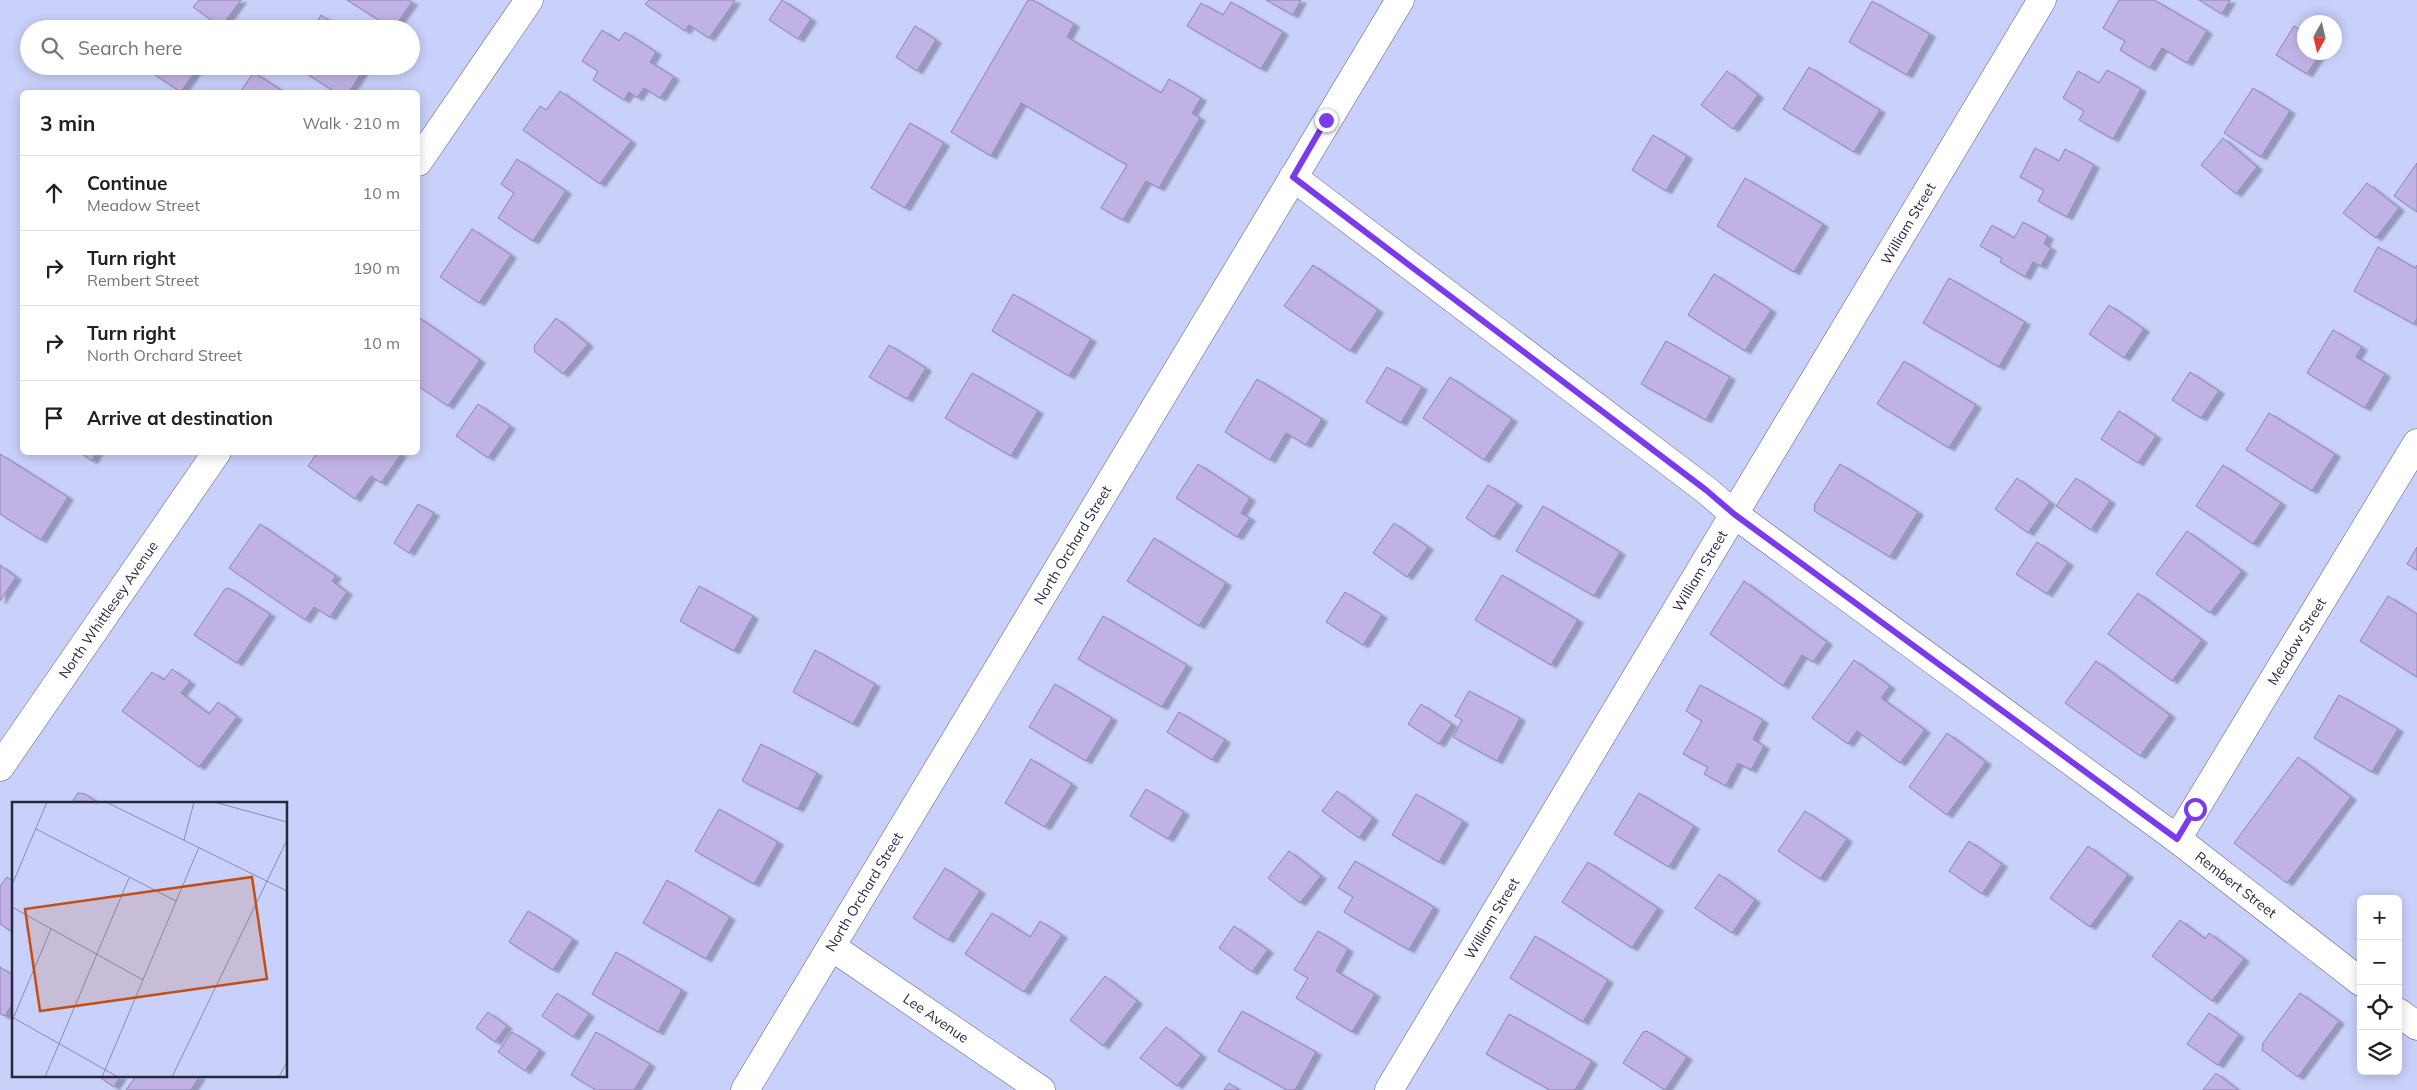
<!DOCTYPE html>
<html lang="en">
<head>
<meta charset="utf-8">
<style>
	:root { --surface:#fff; --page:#f2f2f2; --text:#202124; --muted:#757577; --line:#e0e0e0 }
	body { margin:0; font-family:Mulish,sans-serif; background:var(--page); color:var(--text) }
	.controls { position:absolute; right:15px; bottom:15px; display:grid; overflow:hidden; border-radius:8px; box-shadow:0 2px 12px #0003 }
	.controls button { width:45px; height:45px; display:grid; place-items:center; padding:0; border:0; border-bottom:1px solid var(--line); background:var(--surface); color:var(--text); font:25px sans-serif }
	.compass { position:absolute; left:2297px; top:15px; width:45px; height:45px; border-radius:50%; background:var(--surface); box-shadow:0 2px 12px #0003; rotate:188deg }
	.stop { position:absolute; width:15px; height:15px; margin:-11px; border:4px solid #7c3aed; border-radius:50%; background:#fff }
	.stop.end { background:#7c3aed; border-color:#fff; box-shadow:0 1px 5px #0008 }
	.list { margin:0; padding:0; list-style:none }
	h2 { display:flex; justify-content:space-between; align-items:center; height:65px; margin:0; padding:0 20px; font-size:21px }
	h2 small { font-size:16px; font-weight:400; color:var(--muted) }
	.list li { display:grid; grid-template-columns:32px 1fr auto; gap:15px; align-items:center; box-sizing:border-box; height:75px; padding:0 20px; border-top:1px solid var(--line) }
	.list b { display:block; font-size:19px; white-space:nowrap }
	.list p { margin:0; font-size:16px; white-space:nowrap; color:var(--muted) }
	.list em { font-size:16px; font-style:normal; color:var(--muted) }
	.icon { flex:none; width:28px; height:28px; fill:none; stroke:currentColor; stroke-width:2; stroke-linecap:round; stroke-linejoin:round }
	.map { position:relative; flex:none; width:2417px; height:1090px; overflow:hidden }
	.search { position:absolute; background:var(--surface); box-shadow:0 2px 12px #0003; left:20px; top:20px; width:400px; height:55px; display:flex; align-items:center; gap:12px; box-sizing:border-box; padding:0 18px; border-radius:28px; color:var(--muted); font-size:19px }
	.panel { position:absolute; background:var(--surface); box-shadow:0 2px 12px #0003; left:20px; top:90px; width:400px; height:365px; border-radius:8px }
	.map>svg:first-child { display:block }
</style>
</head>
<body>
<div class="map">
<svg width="2417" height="1090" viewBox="0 0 2417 1090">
	<defs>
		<filter id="shadow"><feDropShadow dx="5.5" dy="3" stdDeviation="1" flood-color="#0004"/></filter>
	</defs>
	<rect width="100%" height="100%" fill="#c9d0fa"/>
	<g fill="#c1b2e5" stroke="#9182b3" filter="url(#shadow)">
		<path d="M199,0H241L221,27L193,7Z"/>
		<path d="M347,0H408L412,2L393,29Z"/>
		<path d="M649,0H733L735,1L709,38L689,25L685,31L645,4Z"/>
		<path d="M782,0L811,19L798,39L769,20Z"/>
		<path d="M1028,0H1033L1074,24L1067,37L1161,93L1169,79L1201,98L1192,113L1200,118L1159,188L1146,181L1123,220L1101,208L1127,165L1021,103L991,156L951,132Z"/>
		<path d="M1266,0H1301L1293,15Z"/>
		<path d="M2119,0H2154L2207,31L2187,63L2162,48L2150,68L2120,50L2125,41L2103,28Z"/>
		<path d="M2199,0H2230L2222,14Z"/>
		<path d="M1872,1L1930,34L1907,75L1849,42Z"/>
		<path d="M1231,2L1283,32L1261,69L1187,26L1201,3L1223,15Z"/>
		<path d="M321,15L341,29H313Z"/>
		<path d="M363,23L372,29H359Z"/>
		<path d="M915,26L936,40L917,71L896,57Z"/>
		<path d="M2294,26L2304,32V52H2321L2307,74L2276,55Z"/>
		<path d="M602,30L619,41L625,32L656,52L650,62L674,77L660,98L644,88L637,98L629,92L624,100L593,80L598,71L582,61Z"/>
		<path d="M156,66H199L181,92L152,73Z"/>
		<path d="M303,66H366L349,92H335L301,70Z"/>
		<path d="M1809,67L1880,110L1854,152L1783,109Z"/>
		<path d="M2107,70L2141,89L2113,139L2079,120L2084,111L2063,98L2078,71L2099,83Z"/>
		<path d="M1727,71L1758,95L1733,129L1701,105Z"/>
		<path d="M256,74L284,92H240L252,75Z"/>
		<path d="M2253,88L2290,111L2261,157L2224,133Z"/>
		<path d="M560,91L631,141L600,184L523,130L540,106L546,110Z"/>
		<path d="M910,123L944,143L905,208L871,188Z"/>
		<path d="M1653,135L1687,156L1666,191L1632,170Z"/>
		<path d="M2223,138L2257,167L2236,194L2201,165Z"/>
		<path d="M2035,148L2059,161L2065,149L2094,165L2067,217L2038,201L2044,190L2020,177Z"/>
		<path d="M517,159L566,191L533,241L498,218L514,193L501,184Z"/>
		<path d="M2417,163V212L2394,196Z"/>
		<path d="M1745,178L1823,224L1794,272L1717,226Z"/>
		<path d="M2367,183L2399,208L2376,238L2343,213Z"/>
		<path d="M2023,222L2048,236L2044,244L2051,248L2041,266L2033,262L2025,277L2000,262L2002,258L1980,246L1992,225L2014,238Z"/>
		<path d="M472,229L511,255L479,303L440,277Z"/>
		<path d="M2378,247L2415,268L2417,265V318L2414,324L2354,291Z"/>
		<path d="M1313,265L1378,310L1350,351L1284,306Z"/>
		<path d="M1714,274L1771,310L1745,351L1688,315Z"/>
		<path d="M1949,278L2025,322L1999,367L1923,323Z"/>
		<path d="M1013,294L1091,339L1069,376L992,331Z"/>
		<path d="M2109,305L2144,329L2124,358L2089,334Z"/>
		<path d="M418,317L480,360L448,406L418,386Z"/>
		<path d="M556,318L588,344L563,374L535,352L534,346Z"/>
		<path d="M2333,330L2362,347L2356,357L2385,374L2365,408L2307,373Z"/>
		<path d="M1666,341L1730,377L1706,420L1641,384Z"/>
		<path d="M889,345L926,368L907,399L869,377Z"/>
		<path d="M1904,361L1976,405L1949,448L1877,404Z"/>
		<path d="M1387,367L1422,387L1401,423L1366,402Z"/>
		<path d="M2190,372L2219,391L2201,418L2172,400Z"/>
		<path d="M972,373L1038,411L1011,456L945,418Z"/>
		<path d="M1450,377L1512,419L1484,460L1423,418Z"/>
		<path d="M1257,379L1322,419L1306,445L1286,433L1270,460L1225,432Z"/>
		<path d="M478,404L510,426L488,458L456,436Z"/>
		<path d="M2119,411L2156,436L2138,463L2101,439Z"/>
		<path d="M2269,413L2335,454L2312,491L2246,450Z"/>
		<path d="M79,452H97L92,461Z"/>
		<path d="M318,452H398L401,454L381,483L371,476L355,499L308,466Z"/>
		<path d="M0,454L68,497L41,540L0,514Z"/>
		<path d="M1198,464L1250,498L1241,513L1250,518L1237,537L1176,498Z"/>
		<path d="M1840,464L1918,512L1890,557L1814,511L1815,504Z"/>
		<path d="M2223,465L2281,503L2253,544L2196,506Z"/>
		<path d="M2017,478L2050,502L2028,533L1995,509Z"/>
		<path d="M2076,478L2110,501L2091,530L2056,506Z"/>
		<path d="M1488,485L1517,503L1494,537L1466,518Z"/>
		<path d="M418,504L434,513L409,553L394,543Z"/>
		<path d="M1543,506L1620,552L1594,596L1516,551Z"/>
		<path d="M1394,523L1428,547L1407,577L1373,553Z"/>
		<path d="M260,524L336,576L332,581L347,592L330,617L314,607L305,620L229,568Z"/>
		<path d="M2187,531L2242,571L2210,613L2156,574Z"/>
		<path d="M1154,538L1226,583L1199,626L1127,581Z"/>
		<path d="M2037,542L2068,563L2047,594L2016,574Z"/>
		<path d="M2417,547V570L2407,564Z"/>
		<path d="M0,565L16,577L0,601Z"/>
		<path d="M1502,575L1578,620L1551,665L1475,620Z"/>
		<path d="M1744,581L1827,642L1813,662L1802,655L1783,686L1710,634Z"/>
		<path d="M699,586L753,616L734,651L680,621Z"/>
		<path d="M229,588L270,614L237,663L194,635L225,589Z"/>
		<path d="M1345,592L1382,615L1363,645L1326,622Z"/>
		<path d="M2138,593L2202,640L2172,681L2108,634Z"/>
		<path d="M2388,596L2417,614V677L2360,641Z"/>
		<path d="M1103,616L1187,665L1162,707L1078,659Z"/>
		<path d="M815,650L875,684L853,724L793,692Z"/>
		<path d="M1854,660L1890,686L1881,698L1925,730L1900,763L1857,731L1848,744L1812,718Z"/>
		<path d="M2096,661L2170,715L2140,756L2065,703Z"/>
		<path d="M172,669L190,682L181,693L209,714L218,702L237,717L199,767L122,711L152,672L164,680Z"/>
		<path d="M1055,684L1112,718L1086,761L1029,727Z"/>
		<path d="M1700,685L1763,720L1753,739L1764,746L1751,770L1738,763L1726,786L1704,774L1708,767L1683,754L1702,721L1686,711Z"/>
		<path d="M1469,691L1520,718L1497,761L1453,737L1462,720L1455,716Z"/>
		<path d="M2339,695L2398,729L2372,772L2314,738Z"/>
		<path d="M1421,704L1452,724L1439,744L1408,724Z"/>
		<path d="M1179,712L1225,740L1212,760L1167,732Z"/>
		<path d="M1947,733L1986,762L1947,815L1909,787Z"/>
		<path d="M761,744L817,773L798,809L742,781Z"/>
		<path d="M2298,757L2351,797L2287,883L2234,843Z"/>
		<path d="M1031,759L1072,784L1045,827L1005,803Z"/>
		<path d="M1146,789L1184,812L1168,839L1130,816Z"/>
		<path d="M1337,791L1373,818L1359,838L1322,811Z"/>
		<path d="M78,793L85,794L100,804H70Z"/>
		<path d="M1639,793L1694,826L1669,867L1614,834Z"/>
		<path d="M1416,794L1463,821L1439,862L1392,835Z"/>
		<path d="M719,809L778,842L754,884L695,851Z"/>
		<path d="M1805,811L1847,839L1820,879L1778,851Z"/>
		<path d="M1969,841L2002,864L1982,894L1949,871Z"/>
		<path d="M2088,846L2128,875L2090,927L2050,898Z"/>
		<path d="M1289,851L1321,876L1300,903L1268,878Z"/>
		<path d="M1355,861L1434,907L1409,950L1344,912L1353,897L1338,888Z"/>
		<path d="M1588,862L1658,908L1632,948L1562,902Z"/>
		<path d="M945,868L980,891L948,940L913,918Z"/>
		<path d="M1719,874L1755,900L1732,933L1695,908Z"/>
		<path d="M7,877L14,882V933L0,924V886Z"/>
		<path d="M667,880L730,917L706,959L643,923Z"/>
		<path d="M528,911L573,939L553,970L509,942Z"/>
		<path d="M992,913L1030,937L1040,921L1062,935L1024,992L965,954Z"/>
		<path d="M2180,920L2205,939L2209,933L2244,959L2212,1001L2152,956Z"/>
		<path d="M1234,926L1268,950L1252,972L1219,948Z"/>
		<path d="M1318,931L1348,949L1336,971L1375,994L1352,1032L1296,998L1308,978L1294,970Z"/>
		<path d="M1535,936L1608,980L1583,1022L1510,978Z"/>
		<path d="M616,952L682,990L658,1032L592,994Z"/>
		<path d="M0,967L14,976V1001L5,1016L0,1014Z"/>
		<path d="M1105,976L1137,1001L1103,1046L1070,1020Z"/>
		<path d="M557,993L589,1014L573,1037L542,1016Z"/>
		<path d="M2300,993L2339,1021L2298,1077L2262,1050L2263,1043Z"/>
		<path d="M1242,1011L1316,1052L1295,1090H1287L1218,1051Z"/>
		<path d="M488,1012L507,1026L495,1042L476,1028Z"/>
		<path d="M2209,1013L2239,1035L2218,1065L2187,1044Z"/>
		<path d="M1509,1014L1592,1061L1575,1090H1550L1486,1054Z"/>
		<path d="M1166,1027L1201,1055L1177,1086L1140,1058Z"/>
		<path d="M1647,1031L1687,1057L1665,1090L1623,1063L1643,1032Z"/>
		<path d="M512,1032L540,1050L525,1071L498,1052Z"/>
		<path d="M596,1032L650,1064L634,1090H596L571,1075Z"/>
		<path d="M2216,1073L2238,1090H2203Z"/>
		<path d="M98,1076H121L114,1087Z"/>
		<path d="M136,1076H200L191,1090H126Z"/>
		<path d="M1229,1083L1239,1090H1224Z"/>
	</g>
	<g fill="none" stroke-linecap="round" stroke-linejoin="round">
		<defs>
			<g id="street">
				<path d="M418,162L529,0"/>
				<path id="s1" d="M1293,177L1706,490L1734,514L2177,839L2361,982"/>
				<path id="s2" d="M0,767L217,452"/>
				<path id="s3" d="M2177,839L2417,443"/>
				<path id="s4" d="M832,947L1041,1090"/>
				<path d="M2398,1012L2417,1026"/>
				<path id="s5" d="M745,1090L1400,0"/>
				<path id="s6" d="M1389,1090L2042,0"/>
			</g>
		</defs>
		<use href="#street" stroke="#5b608f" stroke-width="29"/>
		<use href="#street" stroke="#fff" stroke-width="28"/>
	</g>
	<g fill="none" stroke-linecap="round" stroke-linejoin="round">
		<path stroke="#7c3aed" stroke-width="6" d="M1326,120L1293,177L1706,490L1734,514L2177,839L2195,809"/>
	</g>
	<g text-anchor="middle" stroke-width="4" stroke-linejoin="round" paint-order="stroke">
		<g font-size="14" fill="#26283c" stroke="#d8ddfe">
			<text dy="5" stroke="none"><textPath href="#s6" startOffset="1010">William Street</textPath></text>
			<text dy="5" stroke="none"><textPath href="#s5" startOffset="636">North Orchard Street</textPath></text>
			<text dy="5" stroke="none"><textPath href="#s6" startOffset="605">William Street</textPath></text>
			<text dy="5" stroke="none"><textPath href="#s2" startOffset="191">North Whittlesey Avenue</textPath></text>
			<text dy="5" stroke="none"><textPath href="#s3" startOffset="231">Meadow Street</textPath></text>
			<text dy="5" stroke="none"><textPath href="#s1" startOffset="1179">Rembert Street</textPath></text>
			<text dy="5" stroke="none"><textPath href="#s5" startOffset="231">North Orchard Street</textPath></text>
			<text dy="5" stroke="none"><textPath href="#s6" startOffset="200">William Street</textPath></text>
			<text dy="5" stroke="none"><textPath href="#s4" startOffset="126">Lee Avenue</textPath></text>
		</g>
	</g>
	<g transform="translate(12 802)">
		<rect width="275" height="275" fill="#c9d0fa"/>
		<path fill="none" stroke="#888dae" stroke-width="1" d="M94,0L275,89M202,0L275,20M24,27L164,99M172,38L182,0M0,83L35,0M0,105L131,178M0,215L106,275M0,219L39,127M33,275L117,76M90,275L187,45M160,275L275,38M267,275L275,260"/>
		<path fill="#c14f16" fill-opacity="0.15" stroke="#c14f16" stroke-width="2.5" d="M240,75L255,177L28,209L13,107Z"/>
		<rect width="275" height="275" fill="none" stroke="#26283c" stroke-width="2.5"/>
	</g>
</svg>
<div class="controls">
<button>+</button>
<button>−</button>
<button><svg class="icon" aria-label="locate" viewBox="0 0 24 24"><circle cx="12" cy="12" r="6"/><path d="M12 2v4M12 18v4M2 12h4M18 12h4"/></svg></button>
<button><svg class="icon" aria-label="layers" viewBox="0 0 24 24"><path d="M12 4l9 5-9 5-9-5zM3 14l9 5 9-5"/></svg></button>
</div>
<svg class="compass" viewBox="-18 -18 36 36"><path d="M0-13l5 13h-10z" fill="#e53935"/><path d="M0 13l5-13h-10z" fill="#757577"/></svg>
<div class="stop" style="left:2195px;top:809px"></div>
<div class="stop end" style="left:1326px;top:120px"></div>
<div class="search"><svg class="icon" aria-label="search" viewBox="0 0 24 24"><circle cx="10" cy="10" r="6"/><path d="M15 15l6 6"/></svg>Search here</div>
<section class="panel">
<h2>3 min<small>Walk · 210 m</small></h2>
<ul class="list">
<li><svg class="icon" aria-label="ahead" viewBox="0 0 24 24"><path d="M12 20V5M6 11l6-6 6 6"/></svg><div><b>Continue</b><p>Meadow Street</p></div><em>10 m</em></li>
<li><svg class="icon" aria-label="right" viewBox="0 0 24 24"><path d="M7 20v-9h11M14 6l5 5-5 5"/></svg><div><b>Turn right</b><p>Rembert Street</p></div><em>190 m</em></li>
<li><svg class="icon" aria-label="right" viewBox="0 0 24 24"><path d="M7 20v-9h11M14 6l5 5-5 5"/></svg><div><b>Turn right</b><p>North Orchard Street</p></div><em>10 m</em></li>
<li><svg class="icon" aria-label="arrive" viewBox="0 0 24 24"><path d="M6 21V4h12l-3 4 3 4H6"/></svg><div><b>Arrive at destination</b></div></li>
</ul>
</section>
</div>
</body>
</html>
